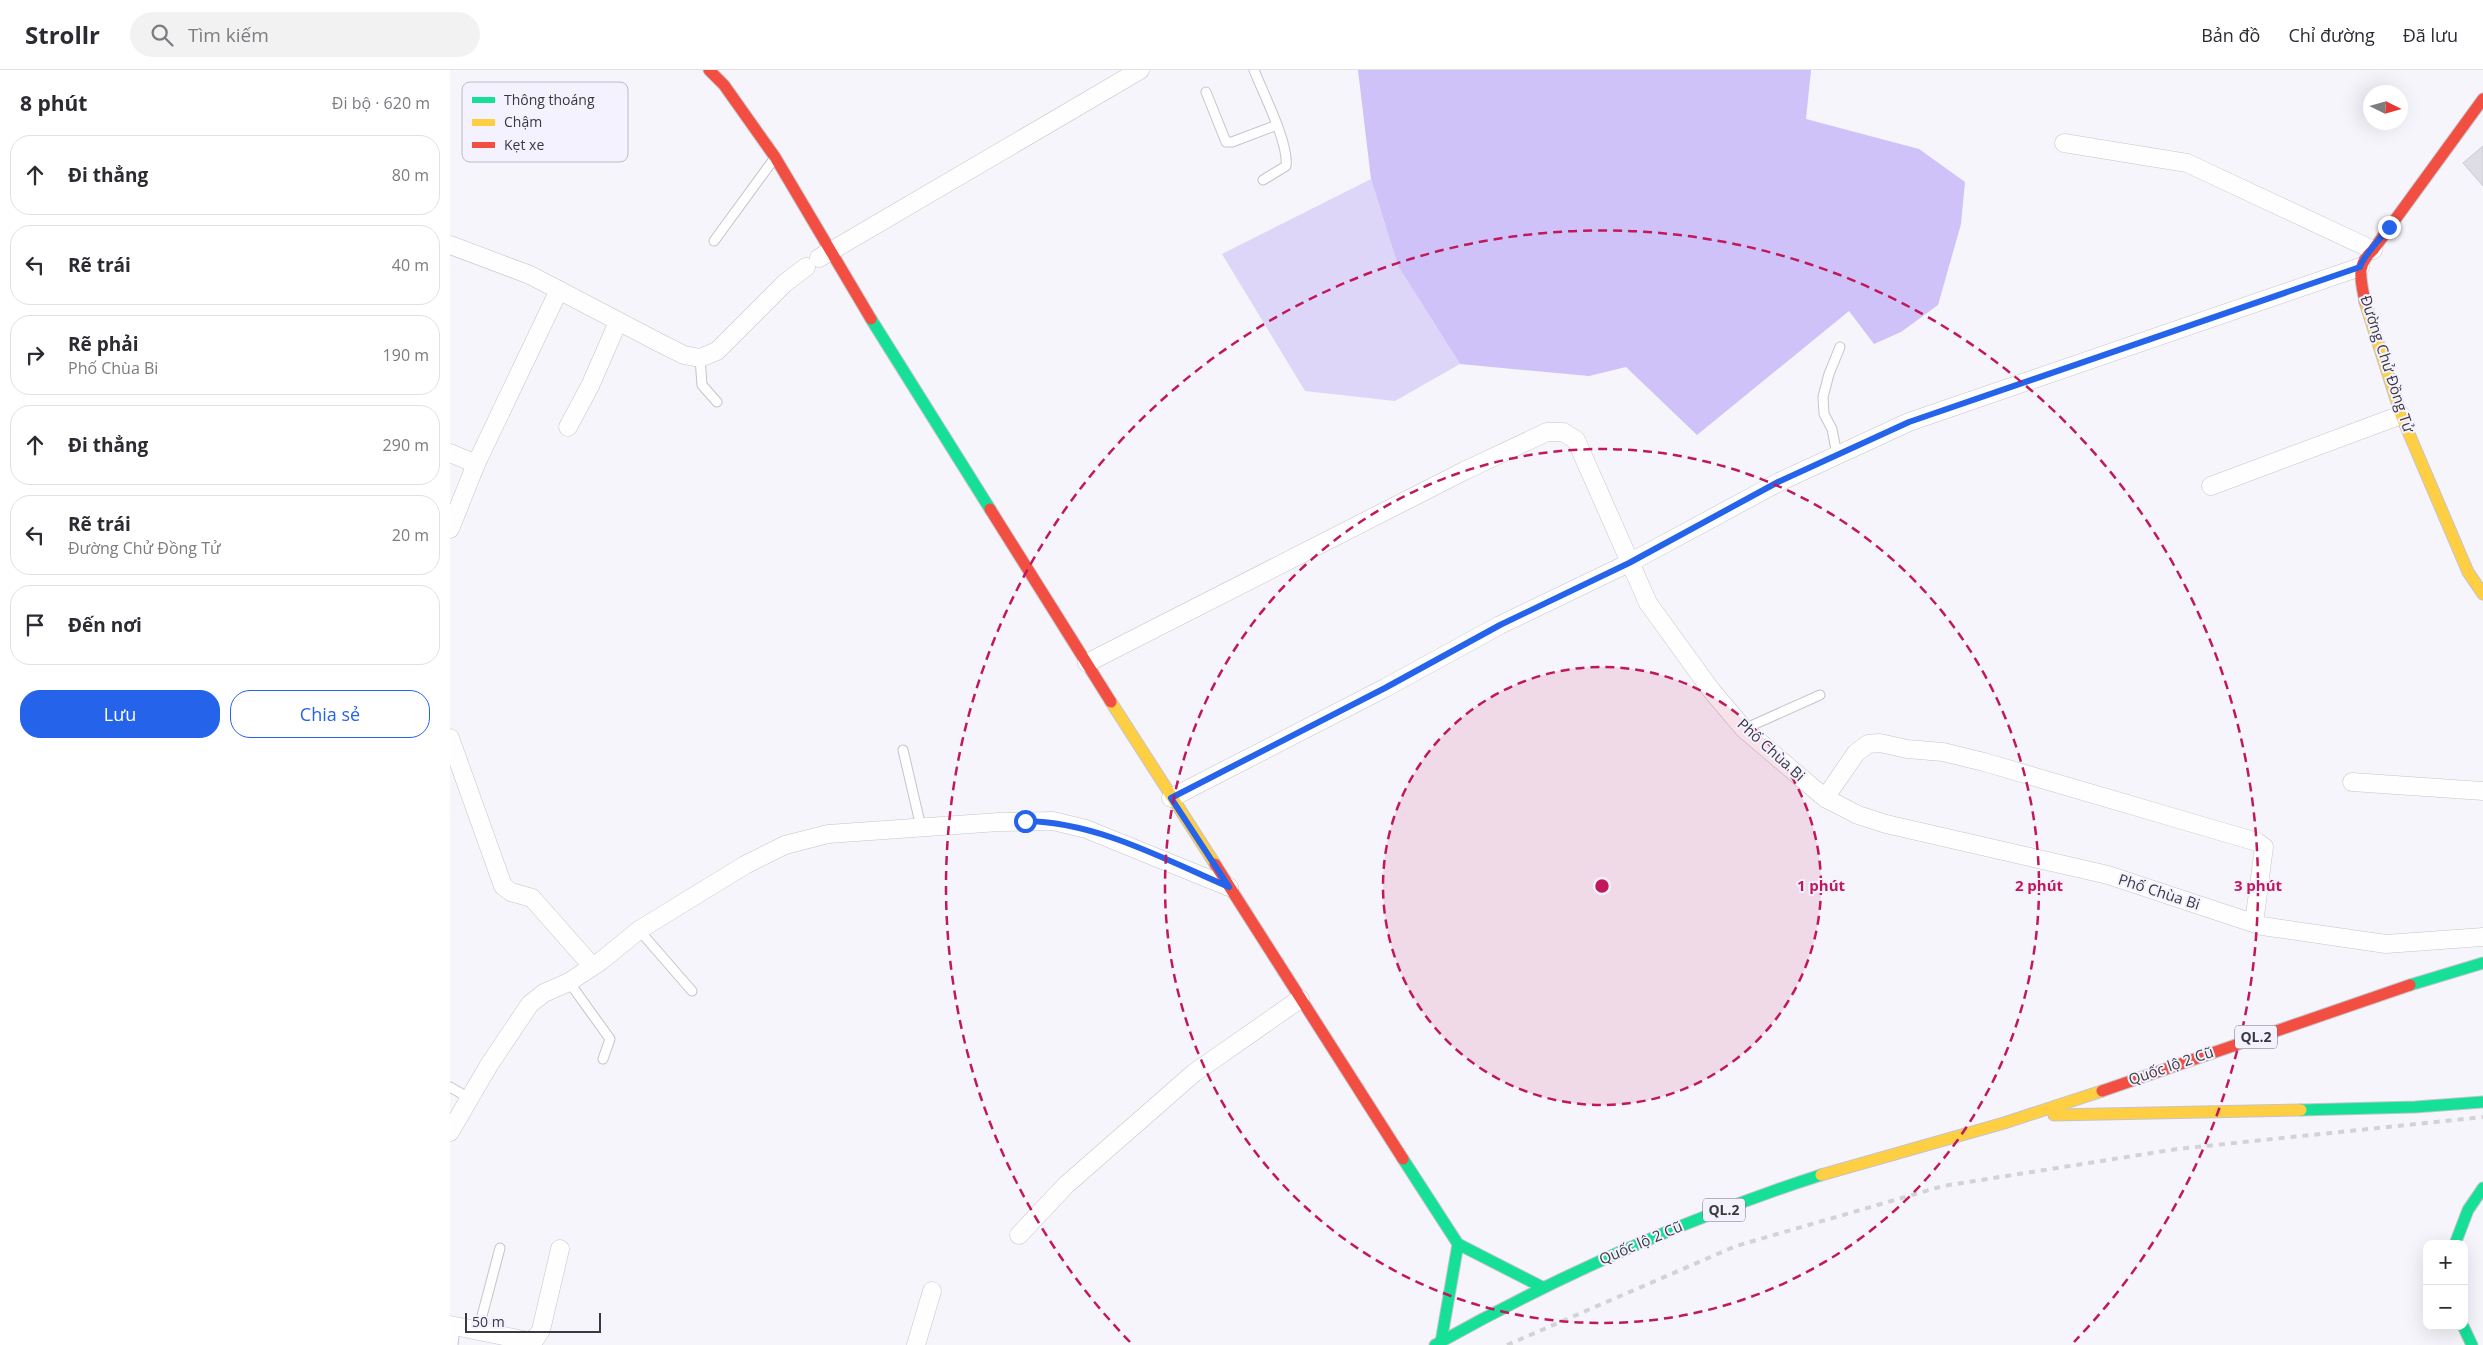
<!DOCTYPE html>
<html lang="vi">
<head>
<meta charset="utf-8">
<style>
	:root { --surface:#fff; --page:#f2f2f3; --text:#2b2b33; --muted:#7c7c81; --line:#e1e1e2; --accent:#2563eb }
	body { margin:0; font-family:"Open Sans",sans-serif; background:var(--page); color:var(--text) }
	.controls { position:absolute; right:15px; bottom:15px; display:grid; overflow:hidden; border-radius:10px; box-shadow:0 5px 20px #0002 }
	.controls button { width:45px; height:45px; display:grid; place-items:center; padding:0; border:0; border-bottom:1px solid var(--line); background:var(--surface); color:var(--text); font:25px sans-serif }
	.compass { position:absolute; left:1913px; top:15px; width:45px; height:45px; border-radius:50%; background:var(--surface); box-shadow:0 5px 20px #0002; rotate:95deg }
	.scale { position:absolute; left:15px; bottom:12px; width:136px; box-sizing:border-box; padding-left:5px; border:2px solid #3a3941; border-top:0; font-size:14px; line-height:18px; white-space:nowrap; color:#3a3941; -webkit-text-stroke:4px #f4f2fe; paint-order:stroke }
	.stop { position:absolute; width:15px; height:15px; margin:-11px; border:4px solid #2563eb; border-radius:50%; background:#fff }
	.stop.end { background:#2563eb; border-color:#fff; box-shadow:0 1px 5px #0008 }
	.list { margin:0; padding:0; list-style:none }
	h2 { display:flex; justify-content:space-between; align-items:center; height:65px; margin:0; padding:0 20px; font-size:21px }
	h2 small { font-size:16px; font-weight:400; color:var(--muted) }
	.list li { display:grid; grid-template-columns:32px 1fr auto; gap:15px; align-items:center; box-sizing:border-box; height:80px; margin:0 10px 10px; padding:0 10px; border:1px solid var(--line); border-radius:20px }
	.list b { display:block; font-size:19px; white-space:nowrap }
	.list p { margin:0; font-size:16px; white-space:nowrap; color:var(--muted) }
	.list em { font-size:16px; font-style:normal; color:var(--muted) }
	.actions { display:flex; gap:10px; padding:15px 20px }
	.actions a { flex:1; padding:11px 0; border:1px solid var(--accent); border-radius:20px; text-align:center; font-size:18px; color:var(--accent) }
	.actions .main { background:var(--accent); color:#fff }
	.icon { flex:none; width:28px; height:28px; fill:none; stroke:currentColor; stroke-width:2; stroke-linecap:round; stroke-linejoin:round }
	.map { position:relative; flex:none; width:2033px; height:1275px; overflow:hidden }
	header { display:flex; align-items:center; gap:30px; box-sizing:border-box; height:70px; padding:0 25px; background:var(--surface); border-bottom:1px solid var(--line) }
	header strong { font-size:24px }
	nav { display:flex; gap:28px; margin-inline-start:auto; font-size:18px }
	.search { width:350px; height:45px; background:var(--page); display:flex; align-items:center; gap:12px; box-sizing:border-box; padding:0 18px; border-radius:28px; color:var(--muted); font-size:19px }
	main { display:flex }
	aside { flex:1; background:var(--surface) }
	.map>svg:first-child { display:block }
</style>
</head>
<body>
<header>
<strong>Strollr</strong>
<div class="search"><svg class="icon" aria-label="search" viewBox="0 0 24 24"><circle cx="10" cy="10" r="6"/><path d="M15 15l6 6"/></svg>Tìm kiếm</div>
<nav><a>Bản đồ</a><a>Chỉ đường</a><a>Đã lưu</a></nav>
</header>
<main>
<aside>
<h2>8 phút<small>Đi bộ · 620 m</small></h2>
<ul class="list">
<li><svg class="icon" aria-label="ahead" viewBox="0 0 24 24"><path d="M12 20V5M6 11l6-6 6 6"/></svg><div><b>Đi thẳng</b></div><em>80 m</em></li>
<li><svg class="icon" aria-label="left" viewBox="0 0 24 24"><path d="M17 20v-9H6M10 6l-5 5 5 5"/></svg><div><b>Rẽ trái</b></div><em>40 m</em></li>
<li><svg class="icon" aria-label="right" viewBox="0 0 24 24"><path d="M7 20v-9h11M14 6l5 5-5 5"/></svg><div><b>Rẽ phải</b><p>Phố Chùa Bi</p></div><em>190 m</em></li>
<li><svg class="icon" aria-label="ahead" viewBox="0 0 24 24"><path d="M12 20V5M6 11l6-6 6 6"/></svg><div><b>Đi thẳng</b></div><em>290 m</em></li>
<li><svg class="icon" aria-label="left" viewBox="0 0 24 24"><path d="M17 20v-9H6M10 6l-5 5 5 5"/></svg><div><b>Rẽ trái</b><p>Đường Chử Đồng Tử</p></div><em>20 m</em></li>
<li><svg class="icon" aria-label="arrive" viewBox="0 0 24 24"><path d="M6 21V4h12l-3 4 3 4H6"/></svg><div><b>Đến nơi</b></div></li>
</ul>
<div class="actions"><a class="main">Lưu</a><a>Chia sẻ</a></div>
</aside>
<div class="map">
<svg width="2033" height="1275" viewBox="0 0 2033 1275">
	<rect width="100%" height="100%" fill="#f6f5fb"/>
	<path fill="#ddd6f8" d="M921,109L948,196L1010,294L945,331L855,321L772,184Z"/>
	<path fill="#cec2f8" d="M908,0H1361L1356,49L1469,79L1515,112L1511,154L1488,235L1451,262L1424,274L1399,241L1247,365L1176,297L1139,306L1010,294L948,196L921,109Z"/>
	<path fill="#dedce5" stroke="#cccad1" d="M2033,76V116L2013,93Z"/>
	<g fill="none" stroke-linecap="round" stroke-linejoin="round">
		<defs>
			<g id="lane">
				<path d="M804,0C813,23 839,73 836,96L813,110"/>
				<path d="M756,22L776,72H782L827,55"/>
				<path d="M264,171L324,89"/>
				<path d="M250,288L252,315L267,332"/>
				<path d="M1387,385L1382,359L1374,344L1373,327L1379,304L1390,277"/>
				<path d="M1294,659L1370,625"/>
				<path d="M453,680L471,757"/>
				<path d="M189,860L242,921"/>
				<path d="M119,912L160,969L153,989"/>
				<path d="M0,1017L19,1028"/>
				<path d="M28,1261L50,1178"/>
				<path d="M3,1275L5,1256"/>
			</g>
			<g id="street">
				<path d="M1614,73L1737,93L1923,180"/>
				<path d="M0,175L80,205L208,272L234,285L250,288L267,281L335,213L356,197"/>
				<path d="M369,188L690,0"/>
				<path d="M118,357L140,316L168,252"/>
				<path d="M0,383L26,394"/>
				<path d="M1761,416L1951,345"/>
				<path d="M0,459L26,394L109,220"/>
				<path d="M637,593L1014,401L1097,362H1113L1126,370L1198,533L1261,620L1294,659L1375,728L1408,745L1436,754L1658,805L1812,856L1936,874L2033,867"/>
				<path d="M0,668L53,816L61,822L82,828L142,896"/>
				<path d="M1902,712L2033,721"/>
				<path d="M721,728L935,618L1050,555L1179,493L1329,412L1459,352L1910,197"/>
				<path d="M1375,728L1406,683L1418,674L1430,673L1457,679L1493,682L1534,692L1807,772L1814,777L1804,853"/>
				<path d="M0,1062L39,995L80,934L94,923L119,912L151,891L189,860L295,795L335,775L378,764L549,752L603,751L636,759L779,817"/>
				<path d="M569,1165L616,1115L744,1003L850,929"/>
				<path d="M0,1255L78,1271L86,1268L91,1260L110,1179"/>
				<path d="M466,1275L482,1221"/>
			</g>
			<g id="fast">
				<path d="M421,249L540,439"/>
				<path d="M1960,915L2033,893"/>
				<path d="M1851,1040L1965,1037L2033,1032"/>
				<path d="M953,1089L1008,1174L1092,1217"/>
				<path d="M2005,1174L2018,1140L2033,1118"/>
				<path d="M2013,1256L2022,1275"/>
				<path d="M991,1272L1008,1174"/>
				<path d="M985,1275C1108,1206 1237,1148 1371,1105"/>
			</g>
			<g id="slow">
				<path d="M1915,232L1951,345L2018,502L2033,524"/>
				<path d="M661,632L765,794"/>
				<path d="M1604,1045L1851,1040"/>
				<path d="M1371,1105L1554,1053L1652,1021"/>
			</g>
			<g id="jam">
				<path d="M259,0L274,15L325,87L421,249"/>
				<path d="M1915,232C1911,209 1905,196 1923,180L2033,29"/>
				<path d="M540,439L661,632"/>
				<path d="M765,794L953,1089"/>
				<path d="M1652,1021L1960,915"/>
			</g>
		</defs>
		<use href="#lane" stroke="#c5c4cb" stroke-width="11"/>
		<use href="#street" stroke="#c5c4cb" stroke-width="19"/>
		<use href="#fast" stroke="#c5c4cb" stroke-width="13"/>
		<use href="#slow" stroke="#c5c4cb" stroke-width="13"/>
		<use href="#jam" stroke="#c5c4cb" stroke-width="13"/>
		<use href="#lane" stroke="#fefefe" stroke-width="9"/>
		<use href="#street" stroke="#fefefe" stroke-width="18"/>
		<use href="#fast" stroke="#16e098" stroke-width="11"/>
		<use href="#slow" stroke="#ffcf43" stroke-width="11"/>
		<use href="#jam" stroke="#f24e42" stroke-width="11"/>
		<path stroke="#d3d2d5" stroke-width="4" stroke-dasharray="6 6" stroke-linecap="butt" d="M1057,1275L1286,1176L1493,1116L1727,1079L2033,1047"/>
	</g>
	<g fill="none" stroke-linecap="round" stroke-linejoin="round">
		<path stroke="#2563eb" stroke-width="6" d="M575,751C647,752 714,789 779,817L721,728L935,618L1050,555L1179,493L1328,412L1459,352L1910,197C1914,184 1931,169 1939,157"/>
	</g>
	<circle cx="1152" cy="816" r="219" fill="#c2185b" fill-opacity=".12"/>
	<g fill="none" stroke="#c2185b" stroke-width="2.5" stroke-dasharray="9 6">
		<circle cx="1152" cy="816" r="219"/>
		<circle cx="1152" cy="816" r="437"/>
		<path d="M680 1272A656 656 0 1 1 1624 1272"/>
	</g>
	<g text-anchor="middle" stroke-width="4" stroke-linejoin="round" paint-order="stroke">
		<g fill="#f4f2fe" stroke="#72707a" stroke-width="1">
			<rect x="1785" y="955.5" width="42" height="23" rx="4"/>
			<rect x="1253" y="1128.5" width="42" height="23" rx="4"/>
		</g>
		<g font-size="14" font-weight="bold" fill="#3a3941">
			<text x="1806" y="972">QL.2</text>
			<text x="1274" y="1145">QL.2</text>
		</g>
		<g font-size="15" fill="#3a3941" stroke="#f4f2fe">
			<text transform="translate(1937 294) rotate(72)" y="5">Đường Chử Đồng Tử</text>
			<text transform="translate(1321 680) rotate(42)" y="5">Phố Chùa Bi</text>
			<text transform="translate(1709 822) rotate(18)" y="5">Phố Chùa Bi</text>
			<text transform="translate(1721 996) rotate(-19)" y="5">Quốc lộ 2 Cũ</text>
			<text transform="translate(1191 1173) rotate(-23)" y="5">Quốc lộ 2 Cũ</text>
		</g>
	</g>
	<rect x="12" y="12" width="166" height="80" rx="8" fill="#f4f2fe" stroke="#bcbac5" stroke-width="1"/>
	<rect x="22" y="27" width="23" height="6" fill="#16e098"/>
	<rect x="22" y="49" width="23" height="7" fill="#ffcf43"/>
	<rect x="22" y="72" width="23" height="6" fill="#f24e42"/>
	<g font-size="14" fill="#3a3941">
		<text x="54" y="35">Thông thoáng</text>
		<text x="54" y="57">Chậm</text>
		<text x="54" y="80">Kẹt xe</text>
	</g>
	<circle cx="1152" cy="816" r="8" fill="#c2185b" stroke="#f4f2fe" stroke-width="2.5"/>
	<g font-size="15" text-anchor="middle" font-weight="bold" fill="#c2185b" stroke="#f4f2fe" stroke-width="4" stroke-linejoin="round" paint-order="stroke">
		<text x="1371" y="821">1 phút</text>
		<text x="1589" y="821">2 phút</text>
		<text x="1808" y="821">3 phút</text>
	</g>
</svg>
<div class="controls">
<button>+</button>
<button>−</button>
</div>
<svg class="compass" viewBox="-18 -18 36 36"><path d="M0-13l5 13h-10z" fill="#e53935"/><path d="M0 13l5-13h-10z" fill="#7c7c81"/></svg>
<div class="scale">50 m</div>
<div class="stop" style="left:575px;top:751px"></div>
<div class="stop end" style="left:1939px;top:157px"></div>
</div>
</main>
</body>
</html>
